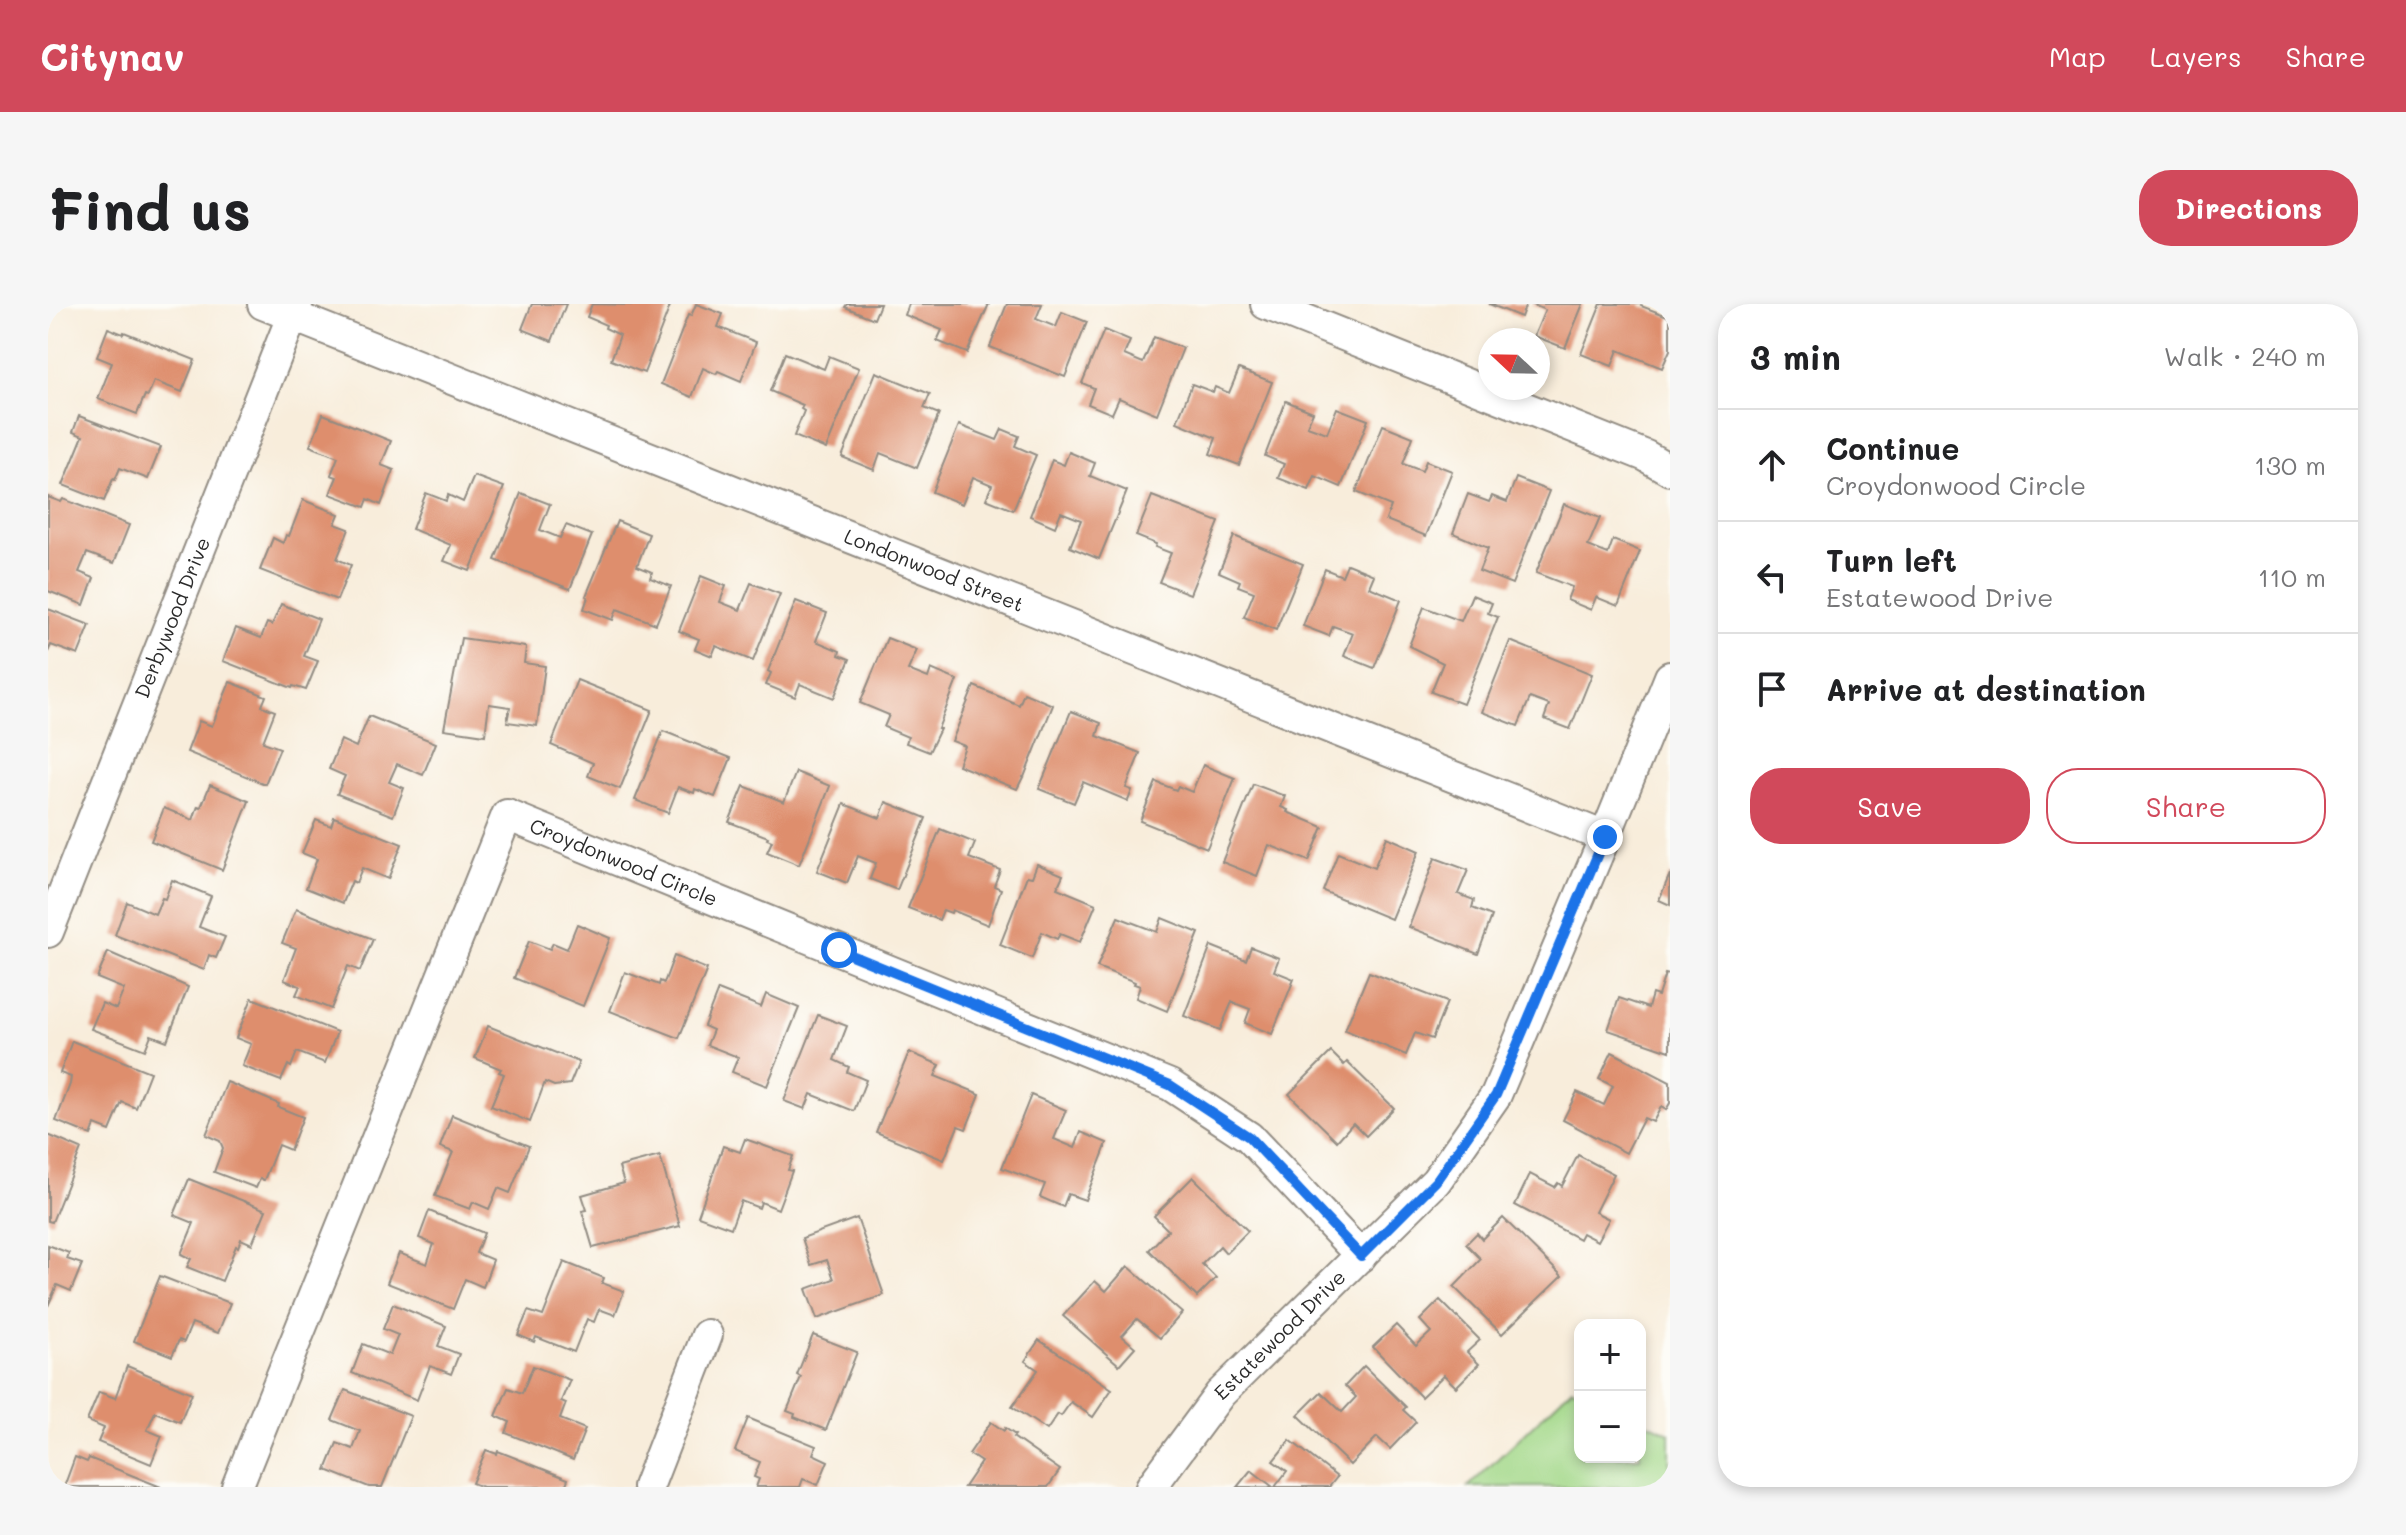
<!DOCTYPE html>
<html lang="en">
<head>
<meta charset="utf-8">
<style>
	:root { --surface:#fff; --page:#f6f6f6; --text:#202124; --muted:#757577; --line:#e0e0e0; --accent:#d1495b }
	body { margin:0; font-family:Mali,sans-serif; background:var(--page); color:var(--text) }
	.controls { position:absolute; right:24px; bottom:24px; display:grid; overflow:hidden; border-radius:16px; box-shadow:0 4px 12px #0003 }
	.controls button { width:72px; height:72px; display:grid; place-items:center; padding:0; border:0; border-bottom:2px solid var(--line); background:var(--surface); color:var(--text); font:40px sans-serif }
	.compass { position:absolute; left:1430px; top:24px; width:72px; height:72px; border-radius:50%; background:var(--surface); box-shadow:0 4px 12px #0003; rotate:292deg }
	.stop { position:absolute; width:24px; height:24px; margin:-18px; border:6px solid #1a73e8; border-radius:50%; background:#fff }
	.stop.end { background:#1a73e8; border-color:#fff; box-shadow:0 2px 8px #0008 }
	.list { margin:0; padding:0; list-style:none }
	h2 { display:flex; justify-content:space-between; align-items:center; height:104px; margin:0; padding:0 32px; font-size:34px }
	h2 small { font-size:26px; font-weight:400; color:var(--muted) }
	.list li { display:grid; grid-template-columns:52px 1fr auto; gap:24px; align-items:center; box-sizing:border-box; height:112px; padding:0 32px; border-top:2px solid var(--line) }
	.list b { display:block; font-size:30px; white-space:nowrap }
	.list p { margin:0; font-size:26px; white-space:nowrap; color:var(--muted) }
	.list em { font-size:26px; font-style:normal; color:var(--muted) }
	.actions { display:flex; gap:16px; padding:24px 32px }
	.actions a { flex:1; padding:18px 0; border:2px solid var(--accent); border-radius:32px; text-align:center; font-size:28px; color:var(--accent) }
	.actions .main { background:var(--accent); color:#fff }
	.icon { flex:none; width:44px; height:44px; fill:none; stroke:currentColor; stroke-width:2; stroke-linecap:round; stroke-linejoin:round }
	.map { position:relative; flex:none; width:1622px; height:1183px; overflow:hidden; border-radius:32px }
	header { display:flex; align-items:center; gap:48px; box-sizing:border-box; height:112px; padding:0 40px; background:var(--accent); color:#fff }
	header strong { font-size:38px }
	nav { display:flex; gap:44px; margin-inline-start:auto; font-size:28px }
	.intro { display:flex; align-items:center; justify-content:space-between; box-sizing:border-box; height:192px; padding:0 48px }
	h1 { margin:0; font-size:56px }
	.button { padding:20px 36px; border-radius:32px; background:var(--accent); color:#fff; font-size:28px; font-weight:700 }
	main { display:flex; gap:48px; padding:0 48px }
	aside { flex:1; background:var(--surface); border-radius:32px; box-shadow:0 4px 12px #0003 }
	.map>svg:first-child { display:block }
</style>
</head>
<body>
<header>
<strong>Citynav</strong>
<nav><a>Map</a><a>Layers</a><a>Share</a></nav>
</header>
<div class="intro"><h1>Find us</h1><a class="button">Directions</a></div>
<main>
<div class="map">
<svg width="1622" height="1183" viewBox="0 0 1622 1183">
	<rect width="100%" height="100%" fill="#fdfcf7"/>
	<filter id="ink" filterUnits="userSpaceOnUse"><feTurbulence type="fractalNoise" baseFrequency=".0125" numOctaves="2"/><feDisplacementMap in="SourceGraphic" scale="16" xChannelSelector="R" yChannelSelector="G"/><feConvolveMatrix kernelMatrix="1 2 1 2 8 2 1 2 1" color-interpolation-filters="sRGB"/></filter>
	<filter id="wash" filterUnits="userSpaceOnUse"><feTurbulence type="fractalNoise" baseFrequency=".006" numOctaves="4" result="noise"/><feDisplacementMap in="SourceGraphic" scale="32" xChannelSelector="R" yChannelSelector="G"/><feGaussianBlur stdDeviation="1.8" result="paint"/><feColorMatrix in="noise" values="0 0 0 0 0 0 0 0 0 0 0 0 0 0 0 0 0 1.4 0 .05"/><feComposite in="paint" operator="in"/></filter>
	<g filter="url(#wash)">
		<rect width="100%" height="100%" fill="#f8eddb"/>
		<path fill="#a3d889" stroke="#67825a" stroke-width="2" d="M1524,1084L1532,1087V1153H1592V1115L1622,1129V1183H1420Z"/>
		<g id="blocks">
			<g fill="#de8e6d">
				<path d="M484,0H518L504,37L474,25Z"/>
				<path d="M544,0L622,2L596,69L563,56L572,31L557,24L558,21L539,13Z"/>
				<path d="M648,0L675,10L670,23L708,38L693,77L670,67L668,70L655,64L644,93L613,80L640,11L643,12Z"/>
				<path d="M799,0H832L826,15L797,3Z"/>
				<path d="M861,0H941L919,49L889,37L894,26L857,11Z"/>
				<path d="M959,0H994L988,15L1008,23L1014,8L1039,18L1017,73L942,43Z"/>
				<path d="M1441,0H1478L1473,13Z"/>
				<path d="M1483,0H1535L1517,44L1486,32L1497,6Z"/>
				<path d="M1553,0H1594L1593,2L1622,13V46L1614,64L1570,46L1564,62L1533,50Z"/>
				<path d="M60,24L75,30L76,28L147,56L134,88L106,77L100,92L97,91L89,110L50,95L64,59L49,53Z"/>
				<path d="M1056,26L1082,37L1076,51L1095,59L1106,33L1135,44L1109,110L1071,94L1064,110L1040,100L1046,84L1034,79Z"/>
				<path d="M737,49L776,65L781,52L811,64L778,145L746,132L756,107L753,105L755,101L722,87Z"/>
				<path d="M1191,65L1224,78L1191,161L1162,150L1168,134L1129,118L1144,80L1165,88L1167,83L1181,89Z"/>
				<path d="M828,68L882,90L876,104L891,110L869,164L832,149L826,166L794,153Z"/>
				<path d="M1238,97L1265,108L1259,122L1279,129L1289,104L1320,116L1293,183L1267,172L1261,186L1230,174L1236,160L1217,152Z"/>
				<path d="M275,110L343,137L333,161L346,166L333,201L320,195L317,203L282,190L289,173L283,171L290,153L262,142Z"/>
				<path d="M31,112L113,143L100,175L72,164L67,176L65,175L56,197L15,181L35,132L25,128Z"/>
				<path d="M911,121L949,136L954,125L971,132L967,142L988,151L965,206L938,195L944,181L925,173L914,200L884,188Z"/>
				<path d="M1335,121L1365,133L1355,160L1374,167L1378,157L1404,167L1378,232L1338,216L1343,202L1308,188Z"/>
				<path d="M1021,148L1047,159L1042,172L1079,187L1051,255L1022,243L1033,216L1013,208L1007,223L982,212L1004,156L1016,161Z"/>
				<path d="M426,172L456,183L422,267L396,257L403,241L364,225L378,189L398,197L400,191L415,198Z"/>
				<path d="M1468,174L1501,187L1464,280L1431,267L1440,244L1405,229L1420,190L1441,198L1444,192L1459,198Z"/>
				<path d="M473,189L502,200L492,226L512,234L518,221L544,231L522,285L447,256Z"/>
				<path d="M1104,192L1171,218L1142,290L1111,278L1123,249L1107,243L1108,240L1088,232Z"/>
				<path d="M0,193L13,198L15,195L81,221L66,259L39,249L31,268L46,274L36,301L0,287Z"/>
				<path d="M255,196L291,210L287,220L301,225L289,255L303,261L289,296L212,266L225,234L235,239L238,231L241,232Z"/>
				<path d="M1516,200L1552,214L1540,242L1560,250L1565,236L1592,247L1570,302L1548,293L1543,306L1519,296L1524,283L1488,269Z"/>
				<path d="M569,217L601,230L589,262L604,268L602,274L623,282L608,320L569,305L565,316L536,305L540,293L538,292Z"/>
				<path d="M1186,232L1255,260L1228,326L1196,313L1206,288L1190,282L1192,277L1171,268Z"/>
				<path d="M1299,260L1326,271L1321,283L1353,296L1326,364L1296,352L1305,329L1285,322L1281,332L1255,322L1277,265L1294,272Z"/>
				<path d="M653,272L678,282L672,298L692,306L703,279L732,290L705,357L668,342L664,352L647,345L651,335L631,327Z"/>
				<path d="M1424,291L1444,299L1440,309L1450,313L1415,400L1383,388L1395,359L1361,342L1376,303L1413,317Z"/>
				<path d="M748,297L779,309L768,337L792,347L791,351L802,355L786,394L752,380L747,393L718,381L723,369L720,367Z"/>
				<path d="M233,300L271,315L256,352L270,357L258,386L245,382L244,384L175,357L188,324L213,334L219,319L224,321Z"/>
				<path d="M0,305L42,321L30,351L3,341L0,348Z"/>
				<path d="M413,334L478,343L476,359L497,362L489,422L459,418L462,403L441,400L437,431L396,425Z"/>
				<path d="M839,334L869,346L860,366L880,374L883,365L909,376L890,425H892L881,448L858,439L860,433L836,423L841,411L812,399Z"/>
				<path d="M1462,337L1544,370L1522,425L1496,415L1501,401L1482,394L1470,422L1434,408Z"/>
				<path d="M529,376L604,406L572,485L540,472L545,459L503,441Z"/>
				<path d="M182,378L218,392L214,402L227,407L215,438L232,444L217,480L139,448L151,417L164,422Z"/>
				<path d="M926,382L971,401L976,389L1005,401L976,473H975L969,485L910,461L917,442L904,437Z"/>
				<path d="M1023,407L1053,419L1049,432L1092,449L1078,484L1084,486L1080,497L1035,478L1026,499L991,485Z"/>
				<path d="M321,412L388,439L375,471L349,460L341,478L356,484L345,512L289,490L297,472L281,465L293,436L308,443Z"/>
				<path d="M615,427L683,454L667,493L647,485L646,489L630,483L620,509L587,496Z"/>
				<path d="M1155,461L1187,474L1159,544L1092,517L1108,478L1128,486L1130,482L1144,488Z"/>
				<path d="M748,468L782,482L751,561L719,548L724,537L719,535L720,533L681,518L696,482L736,498Z"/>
				<path d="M1205,480L1237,492L1233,503L1240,506L1239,508L1275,523L1261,557L1221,541L1209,572L1174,558Z"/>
				<path d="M162,481L201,497L174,566L103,537L116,504L145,516L150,502L153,503Z"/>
				<path d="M838,498L878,514L849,586L822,575L828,559L810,552L799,579L769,567L796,500L832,514Z"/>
				<path d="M286,513L354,540L340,575L314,564L308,579L304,577L295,599L258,584L269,555L254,549L268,516L283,522Z"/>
				<path d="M892,525L927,539L921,554L952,566L946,582L953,585L940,621L904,606L903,609L895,606L891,616L860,604Z"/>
				<path d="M1339,533L1371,547L1343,615L1275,587L1290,549L1326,564Z"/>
				<path d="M1387,554L1420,566L1410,590L1426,596L1424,604L1444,612L1430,650L1361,623Z"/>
				<path d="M989,560L1015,571L1009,584L1048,600L1032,638L1012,630L1009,635L994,628L984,654L952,641L979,572L984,573Z"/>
				<path d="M1622,570V601L1611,596Z"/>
				<path d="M124,576L163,592L151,623L177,633L168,654L161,651L156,666L67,631L79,598L107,610L114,594L117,595Z"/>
				<path d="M248,605L325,635L312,667L300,662L283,705L248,691L252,682L236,676L248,644L234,639Z"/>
				<path d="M1070,613L1109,628L1114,614L1151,629L1119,707L1088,694L1092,682L1086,680L1087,678L1049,663Z"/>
				<path d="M529,620L562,634L535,702L466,674L481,637L502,645L505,639L519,645Z"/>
				<path d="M1163,642L1198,656L1203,643L1231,654L1226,667L1246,675L1224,730L1197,719L1202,705L1184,698L1172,726L1136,712Z"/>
				<path d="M60,648L140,683L119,737L103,731L97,746L43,725L54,699L68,705L76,685L49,674Z"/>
				<path d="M626,652L659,665L631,734L562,707L577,668L611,681L612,677L616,679Z"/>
				<path d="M1321,668L1399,698L1384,735L1367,729L1358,751L1297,726Z"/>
				<path d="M1617,670L1622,671V747L1560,726L1571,694L1600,704L1604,690L1610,692Z"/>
				<path d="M670,686L713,703L718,690L751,704L719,782L684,768L690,753L659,741L665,726L656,722Z"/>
				<path d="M204,694L289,728L277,759L249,748L243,763L240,761L233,777L194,762L203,740L188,734Z"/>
				<path d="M770,711L799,722L786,756L801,763L799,768L818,776L806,807L763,790L757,805L736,797Z"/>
				<path d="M440,722L531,758L522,780L506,782L497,778L482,818L443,802L456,770L451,768L453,765L427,754Z"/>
				<path d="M24,737L102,768L88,804L74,798L62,827L47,821L43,831L8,817L22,780L23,773L12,769Z"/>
				<path d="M861,748L892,761L887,772L932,790L918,825L910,822L896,856L828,828Z"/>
				<path d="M1283,748L1296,761L1299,758L1346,804L1318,832L1305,819L1289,837L1241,790Z"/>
				<path d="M1564,748L1622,778V799L1618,806L1613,803L1605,818L1596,814L1578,849L1515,816L1529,788L1556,801L1565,782L1551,775Z"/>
				<path d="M179,778L231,800L230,803L255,813L242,846L230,841L216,876L212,875L208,884L166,868L175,844L172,837L158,831Z"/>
				<path d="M983,791L1018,806L1006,835L1027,844L1033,828L1059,839L1037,896L1020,890L1015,903L992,893L997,880L954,864Z"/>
				<path d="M404,811L481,842L462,889L450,884L441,905L425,898L422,905L387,892L405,848L392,843Z"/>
				<path d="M0,831L33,845L4,918L0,917Z"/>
				<path d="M697,835L745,852L740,866L744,867L730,905L713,898L711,904L693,897L683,924L650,912L675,842L692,848Z"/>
				<path d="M1530,851L1566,870L1547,908L1561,915L1549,937L1534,929L1531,935L1467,901L1482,870L1507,883L1510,879L1514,882Z"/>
				<path d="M612,852L632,922L545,944L534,907L539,906L534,891L576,879L571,863Z"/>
				<path d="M1145,873L1200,927L1178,949L1172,942L1154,960L1168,974L1149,993L1101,946L1120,926L1106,912Z"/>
				<path d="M141,875L218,906L204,940L193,935L190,943L188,942L174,977L139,963L143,955L133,950L146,919L126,911Z"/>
				<path d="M381,907L436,929L428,949L445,956L435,983L417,975L405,1005L339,979L351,949L379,960L386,940L371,934Z"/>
				<path d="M809,914L836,991L769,1015L758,985L786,975L779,956L763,961L754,934Z"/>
				<path d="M1455,914L1514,972L1454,1030L1406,983L1433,955L1418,940L1429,929L1434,935Z"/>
				<path d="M0,941L21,949L19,955L34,960L23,987L9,981L0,1002Z"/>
				<path d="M516,958L556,974L554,979L576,987L567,1011L551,1005L546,1018L539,1015L526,1048L488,1033L486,1038L470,1031L480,1007L495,1012Z"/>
				<path d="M1080,962L1134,1009L1112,1034L1089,1015L1074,1032L1087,1043L1071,1061L1015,1012L1047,977L1058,987Z"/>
				<path d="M112,972L182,999L170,1029L144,1019L136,1038L131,1036L124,1052L86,1037Z"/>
				<path d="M1392,996L1432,1036L1419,1048L1431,1060L1408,1083L1396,1071L1373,1093L1325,1043L1348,1021L1368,1042L1383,1028L1372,1016Z"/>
				<path d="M345,1000L398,1022L390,1042L411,1050L403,1070L382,1062L369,1096L304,1069L315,1040L342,1051L350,1031L335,1025Z"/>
				<path d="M765,1031L809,1048L778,1126L746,1113L747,1110L739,1107L753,1073L749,1071Z"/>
				<path d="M991,1036L1064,1085L1045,1113L1023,1098L1013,1112L1010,1110L999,1126L964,1103L990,1066L977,1057Z"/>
				<path d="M79,1062L144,1089L132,1118L107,1108L99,1126L114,1132L103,1160L50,1138L56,1124L39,1117L51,1088L67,1094Z"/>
				<path d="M485,1062L522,1076L513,1097L518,1099L512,1115L537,1125L525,1156L458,1129L462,1118L448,1112L460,1084L474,1089Z"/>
				<path d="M1316,1062L1358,1103L1355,1106L1368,1118L1342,1145L1329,1133L1302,1161L1250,1111L1273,1088L1294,1108L1308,1093L1297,1082Z"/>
				<path d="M297,1086L363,1112L334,1183H321L278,1166L289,1139L305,1145L312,1127L284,1116Z"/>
				<path d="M700,1114L768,1142L765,1150L780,1157L770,1181L755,1175L752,1183H708L711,1175L706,1173L712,1158L687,1147Z"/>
				<path d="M943,1118L956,1127L957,1124L967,1131L965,1133L1012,1166L1000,1183H916L933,1158L921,1150Z"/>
				<path d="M1242,1136L1289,1173L1281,1183H1227L1239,1167L1225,1157Z"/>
				<path d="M438,1146L449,1150L450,1147L520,1175L517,1183H434L424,1179Z"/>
				<path d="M27,1153L39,1158L41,1154L113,1183H16Z"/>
				<path d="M1203,1166L1225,1183H1189Z"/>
			</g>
		</g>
	</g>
	<g filter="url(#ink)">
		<use href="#blocks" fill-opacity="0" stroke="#928c83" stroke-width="2"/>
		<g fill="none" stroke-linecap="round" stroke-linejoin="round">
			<defs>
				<g id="minor">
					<path id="s1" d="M215,0L1557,533"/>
					<path d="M1218,0L1598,152L1622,166"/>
					<path id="s2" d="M0,628L249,0"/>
					<path id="s3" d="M189,1183L459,511L1122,781L1201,833L1313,952"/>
					<path d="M600,1183L659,1031"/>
					<path id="s4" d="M1103,1183L1172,1090L1388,877L1448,791L1557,533L1622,373"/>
				</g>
			</defs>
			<use href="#minor" stroke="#928c83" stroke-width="34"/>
			<use href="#minor" stroke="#fff" stroke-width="30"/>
		</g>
	</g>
	<g fill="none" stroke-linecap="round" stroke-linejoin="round" filter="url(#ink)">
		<path stroke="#1a73e8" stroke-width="10" d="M791,646L1122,781L1201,833L1313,952L1388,877L1448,791L1557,533"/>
	</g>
	<g text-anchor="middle" stroke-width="6" stroke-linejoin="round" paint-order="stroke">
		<g font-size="20" fill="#2b2b2b" stroke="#fdfcf7">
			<text dy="7" stroke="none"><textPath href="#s1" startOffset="722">Londonwood Street</textPath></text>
			<text dy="7" stroke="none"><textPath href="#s2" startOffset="338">Derbywood Drive</textPath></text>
			<text dy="7" stroke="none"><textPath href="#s3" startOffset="850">Croydonwood Circle</textPath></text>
			<text dy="7" stroke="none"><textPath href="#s4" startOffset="200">Estatewood Drive</textPath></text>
		</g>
	</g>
</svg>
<div class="controls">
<button>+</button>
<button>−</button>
</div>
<svg class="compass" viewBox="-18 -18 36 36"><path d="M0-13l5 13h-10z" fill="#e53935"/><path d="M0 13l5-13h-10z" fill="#757577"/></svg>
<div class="stop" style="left:791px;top:646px"></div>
<div class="stop end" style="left:1557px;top:533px"></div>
</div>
<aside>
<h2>3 min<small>Walk · 240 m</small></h2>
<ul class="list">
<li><svg class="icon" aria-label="ahead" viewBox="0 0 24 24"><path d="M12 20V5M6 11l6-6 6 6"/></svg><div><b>Continue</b><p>Croydonwood Circle</p></div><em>130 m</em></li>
<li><svg class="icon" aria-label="left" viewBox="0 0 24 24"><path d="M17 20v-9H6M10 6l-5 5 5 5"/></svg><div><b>Turn left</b><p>Estatewood Drive</p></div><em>110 m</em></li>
<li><svg class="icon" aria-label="arrive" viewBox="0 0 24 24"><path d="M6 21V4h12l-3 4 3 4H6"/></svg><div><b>Arrive at destination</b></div></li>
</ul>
<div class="actions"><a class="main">Save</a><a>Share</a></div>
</aside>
</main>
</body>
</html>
